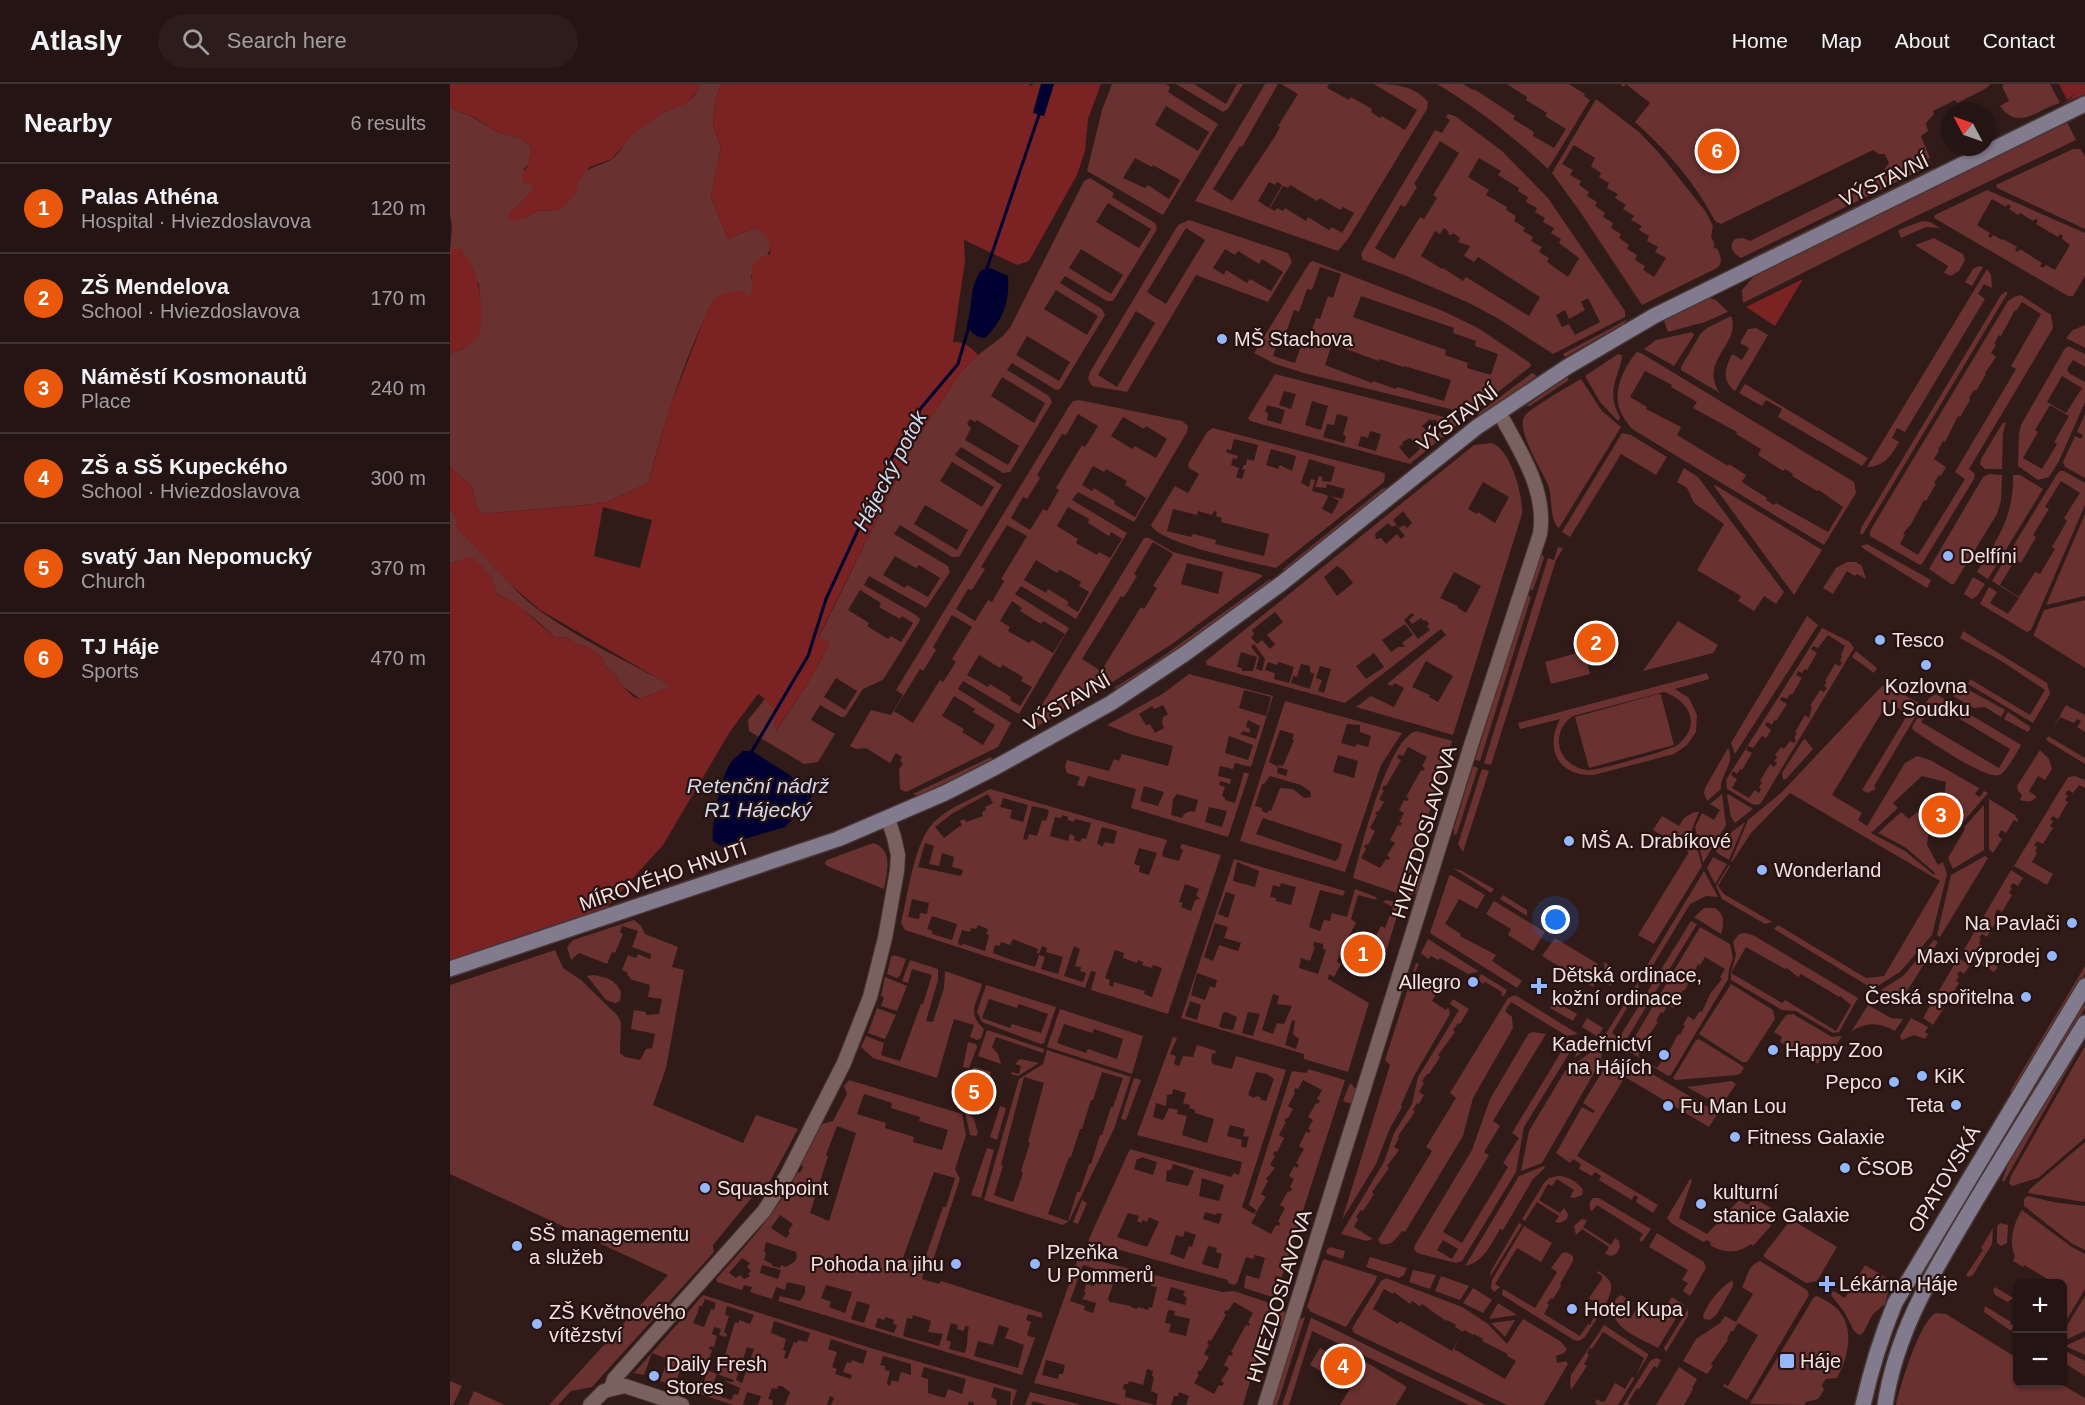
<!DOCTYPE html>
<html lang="en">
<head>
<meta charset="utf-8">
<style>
	:root { --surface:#241413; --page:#2c1d1c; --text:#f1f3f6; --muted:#a39ea0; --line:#413333; --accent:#ea580c }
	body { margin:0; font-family:Arial,sans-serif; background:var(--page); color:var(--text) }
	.controls { position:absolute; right:18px; bottom:18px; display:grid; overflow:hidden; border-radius:9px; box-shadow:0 2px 4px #0004 }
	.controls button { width:54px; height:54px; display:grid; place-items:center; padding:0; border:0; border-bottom:2px solid var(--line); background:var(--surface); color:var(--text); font:30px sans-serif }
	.compass { position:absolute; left:1491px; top:18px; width:54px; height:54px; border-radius:50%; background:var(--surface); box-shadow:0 2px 4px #0004; rotate:311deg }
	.you { position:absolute; left:1106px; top:836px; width:21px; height:21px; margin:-15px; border:4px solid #fff; border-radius:50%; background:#1a73e8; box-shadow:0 0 0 9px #1a73e833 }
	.badge { display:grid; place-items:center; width:39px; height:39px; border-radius:50%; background:var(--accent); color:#fff; font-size:20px; font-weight:700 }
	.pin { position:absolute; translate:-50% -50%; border:3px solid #fff; box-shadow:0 2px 6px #0006 }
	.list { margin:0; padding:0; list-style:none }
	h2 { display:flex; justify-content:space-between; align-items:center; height:78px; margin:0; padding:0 24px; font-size:26px }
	h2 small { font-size:20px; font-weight:400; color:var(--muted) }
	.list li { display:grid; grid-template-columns:39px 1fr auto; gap:18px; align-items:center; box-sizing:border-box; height:90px; padding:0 24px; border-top:2px solid var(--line) }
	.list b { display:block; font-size:22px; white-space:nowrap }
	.list p { margin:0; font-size:20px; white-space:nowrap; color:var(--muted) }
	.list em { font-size:20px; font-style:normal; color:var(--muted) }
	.icon { flex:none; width:33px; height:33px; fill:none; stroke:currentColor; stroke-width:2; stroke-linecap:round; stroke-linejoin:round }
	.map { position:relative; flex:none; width:1635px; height:1321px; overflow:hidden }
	header { display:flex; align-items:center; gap:36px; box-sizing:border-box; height:84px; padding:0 30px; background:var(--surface); border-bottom:2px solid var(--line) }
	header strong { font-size:28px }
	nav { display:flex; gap:33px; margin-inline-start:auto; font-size:21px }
	.search { width:420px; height:54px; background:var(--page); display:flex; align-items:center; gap:15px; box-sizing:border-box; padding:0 21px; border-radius:33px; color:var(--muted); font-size:22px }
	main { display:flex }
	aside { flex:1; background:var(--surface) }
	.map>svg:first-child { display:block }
</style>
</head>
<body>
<header>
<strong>Atlasly</strong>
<div class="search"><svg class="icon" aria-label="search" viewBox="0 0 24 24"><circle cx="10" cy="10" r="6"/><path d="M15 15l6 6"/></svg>Search here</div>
<nav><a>Home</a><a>Map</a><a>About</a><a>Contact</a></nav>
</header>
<main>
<aside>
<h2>Nearby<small>6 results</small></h2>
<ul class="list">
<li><span class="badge">1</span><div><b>Palas Athéna</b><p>Hospital · Hviezdoslavova</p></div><em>120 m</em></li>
<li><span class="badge">2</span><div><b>ZŠ Mendelova</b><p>School · Hviezdoslavova</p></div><em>170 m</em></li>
<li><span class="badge">3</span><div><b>Náměstí Kosmonautů</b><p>Place</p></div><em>240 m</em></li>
<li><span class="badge">4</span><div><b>ZŠ a SŠ Kupeckého</b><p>School · Hviezdoslavova</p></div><em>300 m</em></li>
<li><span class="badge">5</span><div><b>svatý Jan Nepomucký</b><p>Church</p></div><em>370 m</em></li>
<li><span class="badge">6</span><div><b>TJ Háje</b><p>Sports</p></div><em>470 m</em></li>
</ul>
</aside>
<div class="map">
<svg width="1635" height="1321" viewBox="0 0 1635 1321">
	<rect width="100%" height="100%" fill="#301b19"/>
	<g fill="#69312f" fill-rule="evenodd">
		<path d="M250,0H271L265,17L263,42L271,63L261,113L278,155L304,144C335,157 315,175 301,192L303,203L301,213L265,214C234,272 216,336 198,399L155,419L32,430L26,422L22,403L0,383V269L13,265L30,243L31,229L29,200L0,166L2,142L0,132V22L9,28L21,32L47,48L72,55L81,63L79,79L74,85L84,105L60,129L73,135L87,127L109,126L126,102C131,83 149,83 162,75C171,69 175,56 183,49C192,42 204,33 214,28C230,20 244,20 250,0Z"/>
		<path d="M662,0H716L720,3L718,8L768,40L713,131L637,87L652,26ZM716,22L759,48L748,67L705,41ZM685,74L702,83L703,81L730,96L719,115L698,101L695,104L673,94Z"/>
		<path d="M726,0H744L776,20L787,0H793L778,25L773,28Z"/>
		<path d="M815,0H828L792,63L790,62L763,105L782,117L824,54L830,43L828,42L848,10L831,0H879L877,4L899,16L901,13L922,25L921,28L930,34L932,32L955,46L967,26L924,0C944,0 964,1 978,18L977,25L898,155L888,167L745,117ZM819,98L825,101L827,98L832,101L819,124L808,117ZM840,101L867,117L870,114L890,126L893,123L904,129L892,149L882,143L879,146L858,133L856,137L835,124L833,127L827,124L825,127L820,124L833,102L838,104Z"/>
		<path d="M987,0H1013L1023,6L1024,5L1065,32L1063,35L1084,48L1083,52L1104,64L1116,45L1095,32L1097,29L1076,16L1077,13L1057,0H1119L1135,10L1134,12L1140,16L1098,85C1064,53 1027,24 987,0Z"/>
		<path d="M1170,0H1541L1535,5L1507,19L1505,16L1483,27L1484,30L1476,39L1478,47L1471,52L1480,74L1478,75L1481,81L1291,174C1283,170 1278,162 1285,155L1293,154L1300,157L1435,90V84L1439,79L1435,70H1429L1423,66L1271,140L1265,137C1245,98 1217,67 1185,38L1200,19L1176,0L1174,3Z"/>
		<path d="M1554,0H1600L1610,19C1587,25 1569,48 1550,22L1559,17L1552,2Z"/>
		<path d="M1146,15L1189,48L1210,70L1256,128L1263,142L1261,153L1265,161L1263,162L1265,165L1267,164C1270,171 1274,178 1267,184L1192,221L1131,129L1102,89ZM1124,61L1145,74L1141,82L1151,89L1149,93L1159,99L1157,104L1168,110L1165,114L1176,121L1173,125L1184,132L1181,136L1192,142L1189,146L1199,152L1197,157L1208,163L1205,168L1216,174L1204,193L1193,186L1195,182L1185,176L1187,171L1177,165L1179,161L1169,154L1171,150L1161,144L1163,139L1153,133L1155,129L1145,122L1147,118L1137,112L1139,108L1129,101L1131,97L1120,91L1123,86L1112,80Z"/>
		<path d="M998,30L1005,32L1052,67L1098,114L1175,227V233L1103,270L1049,235L1019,219L954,191L913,176L911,170L985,46L992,49L1000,36L996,33ZM990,57L1009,69L983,111L987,114L974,135L970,133L944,175L925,164L951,121L955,123L967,103L964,100ZM1029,74L1051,87L1048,91L1069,104L1068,107L1078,113L1076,118L1087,124L1085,128L1095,134L1093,138L1104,144L1101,149L1111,155L1109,159L1129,174L1118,193L1097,178L1099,174L1089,168L1092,163L1081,157L1083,153L1073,147L1075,144L1064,137L1066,132L1056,126L1057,123L1036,111L1039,106L1018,93ZM994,144L999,148L998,150L1001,151L1003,149L1010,154L1008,158L1020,162L1014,172L1024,178L1028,173L1090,213L1079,232L1016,193L1013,197L993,184L992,185L971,172L985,147L990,150ZM1138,214L1150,238L1125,251L1119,240L1112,243L1106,231L1115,226L1119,235L1135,226L1131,218Z"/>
		<path d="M1617,38L1626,56L1460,135L1293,219L1292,206L1306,190Z"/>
		<path d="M1623,65H1630L1635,72V145L1547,104L1546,101Z"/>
		<path d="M1484,84H1489L1303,175V173Z"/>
		<path d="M640,94L664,109L662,113L705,139L707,145L663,217H657L615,192L610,199L652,225L655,231L610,305L606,306L562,279L557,286L599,312L602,318L560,388L553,389L511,363L505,371L552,401L509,473H502L450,441L444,450L498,482L500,488L476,524L419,492L414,501L466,531L470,535L469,538L433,596L413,605L395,633H391L370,621L361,636L385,650L368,678L354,680L299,647L298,636L315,615C327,623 324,635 326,647L359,597L380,559L369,553L466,356L511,288L528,271L553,252L561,242L634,97ZM658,119L701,145L689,164L646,138ZM631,165L673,191L661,210L619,184ZM606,206L648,232L637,251L594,225ZM577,252L620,278L609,297L566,271ZM552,293L595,319L584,339L541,312ZM520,335L525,338L527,336L569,362L558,381L515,356L521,344L517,340ZM502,378L544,403L532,423L490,397ZM475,421L518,446L507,466L464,440ZM445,472L466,484L469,481L490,494L478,513L457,501L455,504L433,491ZM410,506L431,519L429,523L450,535L452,532L463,539L451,558L441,552L438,555L417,542L419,539L398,526ZM386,594L407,607L395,626L374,613Z"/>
		<path d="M1537,106L1635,149V192L1623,212H1618L1484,134L1485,131ZM1542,115L1556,123L1558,120L1561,122L1559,125L1568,131L1570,129L1583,137L1585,135L1588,136L1586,140L1608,153L1610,150L1613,152L1612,155L1620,161L1605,186L1596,181L1593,184L1590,182L1592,179L1570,165L1568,168L1565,166L1567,163L1553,155L1552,156L1543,151L1541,154L1538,152L1540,149L1527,141Z"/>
		<path d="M739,136L838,169L842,178L818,218L746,191L677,308L642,302L638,295L640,288L728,141ZM736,144L755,156L716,220L697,208ZM775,165L785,171L788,167L809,180L812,175L833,188L821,207L800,195L797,199L776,186L774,191L763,184ZM686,227L705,239L667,303L648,291Z"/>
		<path d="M1472,137L1480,138L1490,144L1476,143L1451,154L1448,146Z"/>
		<path d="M1484,154L1513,170L1515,176L1509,187L1501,192L1494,189L1498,182L1465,161Z"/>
		<path d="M863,177L993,227L1028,244L1080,279L1081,282L1020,330L854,289L825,280L804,269L860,178ZM870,183L891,190L883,214L878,212L870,235L866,234L858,257L853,256L845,279L823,272L831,248L836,249L844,226L849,228L857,205L862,206ZM911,212L1004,244L1003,249L1026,257L1025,262L1048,270L1041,291L1017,284L1018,279L995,271L996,266L903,233ZM882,260L929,277L930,275L953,283L954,282L1001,296L994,317L947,303L946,305L923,297L922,299L875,281Z"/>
		<path d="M1529,182L1533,183L1522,202L1515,198L1523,185Z"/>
		<path d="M1537,185L1541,191L1542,204L1534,200L1528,210L1535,215L1455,348L1447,344L1442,354L1449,358C1441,372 1435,382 1417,383Z"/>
		<path d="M1557,207V210L1413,450H1410L1411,444L1551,211Z"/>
		<path d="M1571,211L1601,231L1603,244L1519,385L1525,390L1524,395L1472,480L1470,481L1420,452V447L1558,217L1564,213ZM1572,218L1591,230L1561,282L1566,285L1505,388L1515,395L1468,471L1450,460L1455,451L1453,450L1459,442H1460L1474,416L1476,417L1486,400L1484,399L1489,391L1491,392L1496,383L1484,375L1489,367L1488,366L1493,357L1495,358L1508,332L1510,333L1520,316L1519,314L1524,306L1526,307L1536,290L1535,289L1546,273L1541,269L1546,261L1544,260L1549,251L1551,252L1565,226L1566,227Z"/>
		<path d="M1260,214L1266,216L1278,228L1255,238L1218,248L1214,237L1251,216Z"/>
		<path d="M1281,232C1292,260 1248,276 1270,309L1231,286V283L1251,249L1257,244Z"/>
		<path d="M1178,235L1173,240L1115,273L1113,270Z"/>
		<path d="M1635,241V264L1616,254L1623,246Z"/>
		<path d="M1306,244L1318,251L1285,307C1271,296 1275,285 1282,270L1292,276L1299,264L1290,259L1298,245Z"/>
		<path d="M1242,248L1244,251L1224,282L1194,265L1206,256Z"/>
		<path d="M1618,262L1635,270V283L1623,276L1617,285L1619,289L1635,298V318L1609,377L1599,393L1588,396L1568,382L1569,350L1571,341L1614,266ZM1612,292L1632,304L1616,329L1597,318ZM1600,321L1619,332L1604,358L1607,360L1592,385L1573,374L1588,348L1585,346Z"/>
		<path d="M1187,268L1191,269L1404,398L1406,409L1374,461L1182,345C1176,338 1169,327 1168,319C1165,302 1176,280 1187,268ZM1195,287L1222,301L1221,303L1247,318L1243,324L1287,348L1286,350L1311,365L1308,371L1333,387L1335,385L1343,390L1342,392L1367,407L1369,406L1393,423L1378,448L1326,419L1324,421L1316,416L1317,414L1292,398L1296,391L1279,380L1278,382L1227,351L1231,343L1196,325L1197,323L1180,313Z"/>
		<path d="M1168,270L1172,271C1172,278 1169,284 1167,291C1161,308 1162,318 1170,334L1168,337L1150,318L1135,292Z"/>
		<path d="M1082,289L1087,292L1032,331L1027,330Z"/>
		<path d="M825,290L1002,335L1006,337L1007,341L960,380L800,337L798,334ZM834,307L846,310L841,325L829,321ZM862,317L878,322L871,346L855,341ZM817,321L835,326L831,340L817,336L818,329L815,328ZM887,330L898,333L893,351L896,352L894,359L873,353L877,340L884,341ZM980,335L982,337L985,335L987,338L992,335L998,342L983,354L972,342ZM920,347L931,350L926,367L908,362L911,352L918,354ZM960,354L970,365L959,375L949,363L953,360L952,358Z"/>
		<path d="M1117,293L1119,296L1080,322H1076Z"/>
		<path d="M1131,295L1152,327L1171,343L1109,444C1099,437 1103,413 1098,401C1092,386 1067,348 1074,333C1078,325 1121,301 1131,295Z"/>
		<path d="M1295,300L1418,374L1412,382L1328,333L1332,325L1316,316L1312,322L1289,309Z"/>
		<path d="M629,316L732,337L738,342L737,348L684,438L628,408L622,416L677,449L626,535L571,502L565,510L619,544L569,630L513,597L508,605L561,639L548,663L456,708L450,705L449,685L453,680L450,677L452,673L446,669L440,679L416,664L406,665L400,662L421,626L441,631L453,611L446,606L618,324L623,317ZM628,330L648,342L635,363L632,361L606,404L609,406L597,427L593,425L580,446L561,434L573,413L577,415L590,394L587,391L612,350L616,351ZM673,333L694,345L696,342L717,355L706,374L685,362L682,365L661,352ZM643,382L654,388L656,385L677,397L675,401L696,414L685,433L664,420L665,417L644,404L642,407L632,401ZM618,423L639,435L638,439L659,452L661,448L672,455L660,474L649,468L647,471L626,459L628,455L607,442ZM557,441L577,452L551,495L554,497L542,518L538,516L525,537L506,525L518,505L522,506L535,485L531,483ZM586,476L607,489L610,486L631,498L629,502L639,508L628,528L617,521L619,518L598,505L596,509L574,496ZM562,517L572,524L570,527L591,540L593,537L615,550L603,569L582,556L579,559L558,547L560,543L550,537ZM502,531L522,543L502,575L506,578L493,598L490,596L463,639L444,627L470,585L473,587L486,566L483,563ZM529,571L550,584L553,581L573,593L571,597L582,603L570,622L560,616L561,613L540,600L538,603L517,591ZM504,612L525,625L523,628L545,641L533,661L512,648L514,645L492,632Z"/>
		<path d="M1635,330V394L1615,383L1613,378L1625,352L1631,355L1633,351L1627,348Z"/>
		<path d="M1556,338L1553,349L1552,385H1535L1530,380L1531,375L1552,340Z"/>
		<path d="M763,344L935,389L934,398L826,484C804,479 708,459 701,441L725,402L738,409L749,390L739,384L738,380L757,348ZM784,355L808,361L804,377L797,375L796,381H794L792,385L795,386L792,395L786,393L789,384L781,381L783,374L787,375L788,372L776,368L777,365L781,366ZM821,365L846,372L842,387L830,381L828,385L816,381ZM859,375L885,383L881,398L872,397V393L869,392L865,403L876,404L877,400L895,405L892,415L881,412L889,417L882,430L872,425L878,413L877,411L862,407L865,396L861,395L859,403L851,399ZM723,425L747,431L748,427L762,431L764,427L767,428L766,432L772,434L771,438L819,450L814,472L765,460L766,456L743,450L741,453L717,447Z"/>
		<path d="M1172,349L1181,351L1217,373L1206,391L1171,370L1120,453L1112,448Z"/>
		<path d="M1042,359C1061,366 1073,411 1072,430L1003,651L906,623L921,612L944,623L954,604L945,599L942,602L937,600L996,551L991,545L895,619L757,581L756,577L1024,361ZM1033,398L1059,413L1045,439L1028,428L1027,430L1018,425ZM953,427L962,439L957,444L954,441L949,444L943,436ZM938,439L942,443L946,441L955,452L951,455L947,450L936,460L931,454L926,455L925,450ZM887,482L893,486L903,499L887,512L874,493ZM1004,488L1031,502L1016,529L1008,524V522L990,514ZM825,528L833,538L817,551L825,560L820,565L812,556L807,560L801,553L804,550L802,546ZM962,529L964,531L959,536L962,540L971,534L974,537L976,536L979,540L977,542L980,546L968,555L954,536ZM955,540L963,551L952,559L955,563H948L941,568L932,556ZM804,560L815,575L812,587L806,585L809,573L801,563ZM791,568L807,573L803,587H792V584L787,583ZM924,569L934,583L916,595L906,582ZM976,577L1003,592L988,618L979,613L980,611L962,603ZM818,578L827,581L829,578L844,583L839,599L824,595L825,589L815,586ZM851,580L860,582V588L864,590L860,605L841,599L843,592L847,593ZM870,582L881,585L874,609L868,607L872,596L866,594Z"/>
		<path d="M1234,384L1248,393L1334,508L1326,520L1314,512L1304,527L1288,517L1291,512L1247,486L1274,440L1244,419L1237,404L1227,398Z"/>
		<path d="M1610,387H1614L1635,399V421L1581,546L1577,548L1530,520L1539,503L1547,508L1540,519L1558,530L1569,514L1542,497L1607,390ZM1611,397L1630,409L1614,434L1617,437L1602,463L1605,465L1590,490L1585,488L1569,513L1550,501L1565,476L1571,479L1586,453L1583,451L1599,425L1595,423Z"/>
		<path d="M1539,390L1552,391L1551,417L1547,430L1504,500H1501L1479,485L1533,393Z"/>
		<path d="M1563,391H1570L1593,405L1538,495L1527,488C1548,454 1564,433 1563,391Z"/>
		<path d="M1265,401L1372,466L1344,511L1264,402Z"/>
		<path d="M935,404L937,407L839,485L832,486L932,405Z"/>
		<path d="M0,427L4,429L7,435C33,466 57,503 90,527C131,556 178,578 222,602L190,615L171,601L164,590L154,581L152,574L139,564L125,559L118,554L104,553C90,538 65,517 47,510L41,492L9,476L0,480Z"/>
		<path d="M1635,430V512L1596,521Z"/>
		<path d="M694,454H699L723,468L809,490L813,492L722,560L625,622L622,619L613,625L614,628L582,645L581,641L582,637ZM703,458L723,470L703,502L707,504L694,525L691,523L651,587L632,575L671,512L674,513L687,492L684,490ZM737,479L773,488L768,510L731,500Z"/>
		<path d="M1417,460L1481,496L1477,504L1414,465L1411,462Z"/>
		<path d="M1108,463L1113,464L1106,476L1041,681L1034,679L1098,474L1104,476Z"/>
		<path d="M1091,467L1094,474L1083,506H1079Z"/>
		<path d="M1397,478H1406L1412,482L1416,495L1407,490L1405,492L1397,487L1383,510L1373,504L1386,484Z"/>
		<path d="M1523,493L1535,500L1527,512L1522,515L1514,510Z"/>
		<path d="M820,495V499C770,537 720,578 665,605L664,604L702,580Z"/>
		<path d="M1077,511L1081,513L1030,677L1025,676Z"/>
		<path d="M1635,516V584L1584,552V550L1594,526Z"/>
		<path d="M1357,532L1368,541L1285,670L1281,659Z"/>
		<path d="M1228,537L1268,561L1263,569L1193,587Z"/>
		<path d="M1372,544L1400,558L1404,564L1311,719L1308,721L1302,720L1277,705L1276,696ZM1378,551L1395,562L1391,571L1392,572L1390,577L1392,579L1390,582L1385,580L1375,597L1377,598L1374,602L1377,604L1374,608L1370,606L1360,622L1362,623L1359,634L1355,631L1345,648L1347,649L1344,654L1346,656L1344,659L1340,657L1334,665L1331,663L1325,671L1327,673L1324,677L1327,679L1324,683L1320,680L1310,697L1312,698L1309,703L1311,705L1309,709L1305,706L1299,714L1282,704L1287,695L1281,691L1283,687L1287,690L1290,685L1292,686L1302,669L1296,666L1298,662L1303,664L1312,652L1316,654L1321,646L1315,641L1317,638L1322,641L1324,636L1326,637L1337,620L1330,616L1332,613L1337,615L1340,610L1342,611L1352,594L1346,591L1348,587L1352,589L1355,585L1357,586L1367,569L1361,565L1363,562L1368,564Z"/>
		<path d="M1513,547L1597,599L1600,610L1583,639L1518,600L1520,595L1580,631L1595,606L1553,578L1510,554Z"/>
		<path d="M1134,567L1140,590L1101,600L1095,578Z"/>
		<path d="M1406,567L1427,584L1424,589L1402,573Z"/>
		<path d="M1257,589L1259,595L1225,605L1239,614L1247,631L1246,648L1237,661L1224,670L1144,691C1109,693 1094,665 1110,635L1070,645L1068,639ZM1214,608C1241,617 1252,643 1226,662C1215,667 1148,687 1137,686C1123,684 1110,674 1109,659C1108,648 1114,638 1123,632Z"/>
		<path d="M739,590L823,612L801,683L785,679L783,685L770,682L768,692L781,695L780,700L770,697L769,701L775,703L772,712L775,714V716L785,719L794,688L799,690L778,753L681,724L686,705L638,692L634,703L627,701L630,693L617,689L615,683L617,676L659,687L664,675L669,677L672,670L718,682L723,662L680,650L657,641L714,609ZM794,606L821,613L816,632L789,624ZM713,621L718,630L713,633L712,639L714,644L705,649L700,640L696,641L689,630L702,622L704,625ZM798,636L810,642L806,655L790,650L793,647L799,649L800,645L796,643ZM779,652L803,661L798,676L775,669ZM694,702L714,708L708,722L690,717ZM727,710L748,716L745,728L740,727L734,730L732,734L721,731L723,715ZM759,723L777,727L772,743L755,738Z"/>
		<path d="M1510,601L1555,626L1551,633L1535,623L1524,624L1503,612Z"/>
		<path d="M1432,602H1438L1469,619L1470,625L1424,702L1426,705L1417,709L1412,706L1458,630L1438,618L1382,711L1412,729L1408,736L1417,742L1455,679L1467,672L1480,676L1529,704L1525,710L1530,713L1534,707L1538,709L1512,739L1488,756L1496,698L1472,692L1443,719L1448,724L1421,749L1455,767L1484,791L1485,789L1455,763L1428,749L1451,728L1459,735L1490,708L1486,744L1479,743L1477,761L1488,781L1493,778L1497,790L1482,851L1450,888L1423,905L1324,845L1328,841L1416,894L1434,892L1490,797L1340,709L1301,749L1282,778L1281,777L1298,736L1331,709Z"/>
		<path d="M1208,610L1211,611L1224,661L1139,684L1125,633Z"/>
		<path d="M1486,610L1571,661C1567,668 1556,689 1549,691C1535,696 1477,655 1463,646L1462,643L1479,614ZM1483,619L1560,665L1549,684L1471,638Z"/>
		<path d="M835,617L952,649L931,681L895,788L790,757ZM897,640L910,641V648L921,652L918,663L907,660L905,663L891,659ZM830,646L844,650L842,655L844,656L833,682L829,681L828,683L838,686L836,692L827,689L828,683L819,678ZM888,671L908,677L904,694L883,688ZM820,692L851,701L860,707L861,713L854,714L843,705L830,704L821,727L819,726L817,729L812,727V724L805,722L812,700H814ZM813,734L892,760L889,773L885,777L806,750Z"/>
		<path d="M1616,621L1635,631V648L1627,643L1631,637L1627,635L1624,639L1610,633L1598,652L1635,674V680L1596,656Z"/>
		<path d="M1558,628L1579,642L1580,645L1578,648L1554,635Z"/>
		<path d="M966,647L1002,657L953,811L903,794C911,765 937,656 966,647ZM958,663L977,673L972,682L975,684L973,687L971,686L956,713L959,714L957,717L954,716L949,726L954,729L949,738L952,739L950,742L948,741L940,756L945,759L937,771L940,774L938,776L936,775L930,784L911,774L916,765L914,763L916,760L918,761L925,747L920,744L927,731L925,730L927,727H929L934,718L929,715L934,707L932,705L934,701L936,702L951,676L947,674L949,670L953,672Z"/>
		<path d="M1355,655L1363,665L1336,695H1333L1332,689L1353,656Z"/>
		<path d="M1278,664C1286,679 1270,690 1271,705L1257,717L1254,709L1255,704Z"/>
		<path d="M1590,666L1599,675L1602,685L1595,696L1588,692L1579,707L1587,713C1582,718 1577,718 1570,716L1572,711L1568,707L1567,702Z"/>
		<path d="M541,673L542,675L532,682L467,712L463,710Z"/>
		<path d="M1023,682L1028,684L1007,749L1004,752V744Z"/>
		<path d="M1032,685L1039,687L1013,768L1008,760Z"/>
		<path d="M1625,692L1635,696V704L1629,701L1623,709L1618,706L1615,710L1618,712L1615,716L1618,718L1608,735L1603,732L1600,735L1603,737L1600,742L1603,744L1593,760L1587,757L1584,761L1587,763L1585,767L1587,769L1582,778L1603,790L1597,801L1564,782L1618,693Z"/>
		<path d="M540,705L717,756L712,770L714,773L729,777L733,766L730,764L732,760L771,771L718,930L641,906L646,888L641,887L635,904L455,846L451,839C458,811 464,758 484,738C499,723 522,715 540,705ZM538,710L543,719L535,723L536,726L532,728L533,732L516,738L514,735L510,737L512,742H510L494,754L485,743L503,729ZM553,714L578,721L573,738L560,734L562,726L550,723ZM582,722L596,725L599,727L596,737L592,736L587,752L579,750L577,756L573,755ZM612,731L618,733V736L624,738L625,735L641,739L636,755L632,754L630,758L624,756L625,752L620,750L618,757L600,752L605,733L611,734ZM652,743L667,747L664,760L655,758L652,763L647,759ZM475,759L484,762L479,780L489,782L492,769L504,773L502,783L513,786L511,792L468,783ZM689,764L707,769L699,791L689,788L690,782L684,780ZM735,800L749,805L746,811L750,815L745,816L741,827L731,823L733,819L729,818ZM462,815L479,819L477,830L470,829L469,835L458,833ZM482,832L507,840L502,856L482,850V847L477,845ZM528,841L538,845L536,850L539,851L535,867L514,860L510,862L508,858L512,846L520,848L521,844L526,845ZM563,855L588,865L587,869L589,870L592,862L597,864L596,868L613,873L608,890L591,885L595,873L589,871L585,883L556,874L559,864L556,874L543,869L545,861L550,862L551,858L560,861ZM624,862L630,865L625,882L631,883L630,887L636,889L633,898L614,892ZM665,866L674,869L673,874L687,879L688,876L693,878L692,881L702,884L703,881L712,884L702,913L694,910L695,907L664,898L663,903L659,901L660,896L655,894Z"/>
		<path d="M1272,710L1276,741L1253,779L1245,743L1252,729L1264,736L1270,726L1260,720Z"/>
		<path d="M1278,710L1303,725L1285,739L1281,733L1277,712Z"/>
		<path d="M1539,715L1565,731L1568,736V738L1564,736L1556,749L1551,746L1548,752L1552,755L1543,769L1539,765Z"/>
		<path d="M1534,721V766L1503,785L1498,774L1515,745L1514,743Z"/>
		<path d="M1244,728H1249L1242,745L1252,782L1204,860L1188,851L1239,768L1203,746L1212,732L1229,742L1234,734Z"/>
		<path d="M1295,738L1279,776L1267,769L1266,767L1275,753Z"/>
		<path d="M423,759C444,765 437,789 434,805L377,782L375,779L377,776Z"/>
		<path d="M1535,772L1538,774L1490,853L1487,851L1501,791Z"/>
		<path d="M1263,773L1277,780L1265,800L1257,784Z"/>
		<path d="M784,775L895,807L893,812L870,806L859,843L870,847L874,836L880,837L882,829L897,833L905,805L926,813L927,816L908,811L901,835L906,839L891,867L887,878L891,880L884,893L879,890L878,895L919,919L898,988L854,975V970L731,934ZM787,778L809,787L805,803L783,797ZM831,799L846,803L841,821L826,817V814L820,813L823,801L830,803ZM776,808L785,811L778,834L768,830ZM765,839L778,843L774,854L791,859L788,867L769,861L763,877L754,873ZM864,858L873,860V865L876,866L868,890L849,884L851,874L860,877L865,863L863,862ZM747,889L767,896L765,904L760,902L755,916L741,911ZM823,910L829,912L827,920L842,922L834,940L827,939L823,950L812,946ZM740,917L751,921L747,936L735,932ZM776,928L787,933L783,946L772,944L769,942L773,929ZM798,928L810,930L803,952L792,949ZM842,936L845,937L843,950L849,955L846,965L835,961Z"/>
		<path d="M1279,781L1280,782L1268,802L1274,810L1322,838L1315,840L1272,815L1266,802Z"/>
		<path d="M1003,784L1012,787L1044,805L1041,809Z"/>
		<path d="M1561,786L1573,794L1568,802L1563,799L1560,803L1562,804L1559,809L1562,811L1552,828L1547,825L1544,834L1547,836L1537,853L1532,850L1529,854L1531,855L1529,860L1532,862L1527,871L1548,883L1544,888L1512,869Z"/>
		<path d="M965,787L974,790L968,809L957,812Z"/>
		<path d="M1254,787L1268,813L1256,812L1240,820L1203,881L1196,883Z"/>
		<path d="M1001,791L1035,811L1027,825L1009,815L995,840L1011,850L1010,852L1046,871L1042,877L1072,897L1067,904L980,849L999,792Z"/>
		<path d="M1053,811L1077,826V832L1050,815Z"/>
		<path d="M936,816L951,819L935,871L920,863L931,842L935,844L943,823L933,818Z"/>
		<path d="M1044,817L1095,848L1083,867L1058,851L1061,845L1036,830Z"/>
		<path d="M1254,824H1265C1275,830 1274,840 1271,850L1244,833Z"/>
		<path d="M184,836L191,842L195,850L228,863L222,883L234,886L216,984L203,1021L293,1059L306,1031L348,1045L313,1110L304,1111L263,1161L264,1168L142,1303L121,1307L108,1321H99L218,1191L0,1090V901L105,866L113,884L131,896L168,932L171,939L170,969L175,973L190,976L196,965L202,964L205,950L181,945L184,926L196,928V931L209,930L212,915L198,913L200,901L180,895V893L177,891L178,889L172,886L178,871L186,874L188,870L200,875L201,870L182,863L188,847L172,842L170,848L173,850L165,869L162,868L157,880L129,869L121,876L117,863L123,856Z"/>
		<path d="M1241,837L1247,840L1173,961L1168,962L1156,954L1155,951L1188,898L1189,904L1162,949L1169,954Z"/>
		<path d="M1250,843L1280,860L1283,874L1279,886L1278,895L1221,991L1218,992L1177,966ZM1255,873L1275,885L1270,893L1272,895L1260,910L1252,928L1250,927L1244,936L1238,932L1233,941L1235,942L1230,951L1228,950L1215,976L1213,975L1207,984L1188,972L1192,964L1191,962L1208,938L1206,937L1211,928L1213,929L1218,921L1224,924L1229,915L1228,914L1233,906H1235L1248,880L1250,881Z"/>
		<path d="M1289,850L1295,849L1303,851L1408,914L1389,948L1383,949L1346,927L1332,926L1281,896V888L1286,871L1283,858ZM1296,863L1335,885L1337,884L1348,893L1351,890L1389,913L1390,912L1401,921L1386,947L1335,916L1332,919L1281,889Z"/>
		<path d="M1105,854L1148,880L1149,889L1143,903L1092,872Z"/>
		<path d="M978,855L1028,887V888L1018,890L990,874L988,876L981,872L978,875L971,869Z"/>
		<path d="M1484,856L1488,858L1457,907L1463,911C1451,919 1442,912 1431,906L1453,892Z"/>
		<path d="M444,871L456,875L450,892L447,894L437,890L441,873Z"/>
		<path d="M1508,874L1520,881L1514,890L1510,887L1507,891L1509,892L1506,897L1509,899L1499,915L1494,913L1491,922L1494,924L1483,941L1473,934Z"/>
		<path d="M460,876L488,885V896L476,937L483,938L494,904L495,887L532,900C527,920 516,928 534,945L531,954L527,956L520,953L524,941L504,935L487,994L423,974L411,963L416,952L434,959L431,971L450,977L471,920H473L482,891L462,885L458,899L452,897Z"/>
		<path d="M1154,878L1163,884L1161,902L1155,898Z"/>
		<path d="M966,879L969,880L965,888L990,903L982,917L996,926L998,923L1000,930L964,992L951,1021L952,1023L940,1044L926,1080L892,1136L940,981L935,976Z"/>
		<path d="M1635,882V890L1562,1009L1560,1007Z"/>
		<path d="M1031,890L1057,906L1054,912L1051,911L1052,908L1035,898L1033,900L1028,896Z"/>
		<path d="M143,891C156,893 165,895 171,908L170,917L165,919L156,916L137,892Z"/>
		<path d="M435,893L457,902L447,927L431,922L434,913L431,912Z"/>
		<path d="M1281,900L1323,926L1325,935L1297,978H1292L1249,950Z"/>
		<path d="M536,901L606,923L594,959L591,960L532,938L527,928ZM539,915L567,924L569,920L598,930L591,949L562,940L560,944L532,934Z"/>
		<path d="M1065,911L1128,950L1117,952L1061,918L1055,927L1062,933L1063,944L1023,1014L1013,1052L955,1148L952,1147C946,1155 942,1162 931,1160L928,1156L982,1067L976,1063L1006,1014L1000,1009L1058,914Z"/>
		<path d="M1635,913V924L1561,1047L1556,1045Z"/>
		<path d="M1003,915L1019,925L1010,940L1008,939L1003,946L1005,948L988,971L990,973L979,990H977L972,997L974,999L969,1008L974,1011L969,1020L967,1019L963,1026L965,1028L948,1052L949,1054L944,1063L949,1066L937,1082L939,1084L922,1108L924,1110L913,1127L911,1126L906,1133L908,1135L904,1143L923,1155L917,1157L891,1150L934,1078L944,1049L962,1020L968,993L1009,926L1000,920Z"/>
		<path d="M1104,917L1127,930L1123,937L1100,924Z"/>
		<path d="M1418,921L1441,934L1453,935L1445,947C1429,938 1416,938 1401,948Z"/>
		<path d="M427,924L446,931L435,955L418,949Z"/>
		<path d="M610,925L693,952L682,990L597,963ZM614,940L642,949L644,945L673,955L667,975L638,965L636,969L607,959Z"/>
		<path d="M1343,930L1382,953L1392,952L1385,963L1380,960L1374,969L1368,966L1365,972L1370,976L1368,980L1330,958L1332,953L1324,948L1336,931Z"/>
		<path d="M1137,934L1153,944L1148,953L1132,943Z"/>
		<path d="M1461,934L1478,943L1475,948L1478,950L1475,955L1464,951L1452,956L1450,952Z"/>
		<path d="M537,946L594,965L593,969L546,953L542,963L548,970L551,980L528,972Z"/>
		<path d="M1083,948L1096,950L1043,1037L1050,1042L1034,1068L1039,1071L993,1148L1012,1159L1058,1083L1053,1079L1069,1054L1062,1049L1114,963L1111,961L1113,958L1120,968L1074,1043L1066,1088L1012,1177L1006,1179L967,1169L964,1165L965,1161L1022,1066L1040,1015L1079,949ZM993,1156L1008,1165L1002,1175L987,1166Z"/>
		<path d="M1635,951V955L1554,1098L1552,1096L1561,1073Z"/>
		<path d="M723,953L727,954L720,970L726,972L724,980L729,982L733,972L743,973L747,961L766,967L765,970L762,969L761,977L763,980L782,985L786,972L836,986L792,1123L804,1130L806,1126L799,1121L842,987L857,989L858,985L895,996L825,1214L794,1204L796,1191L809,1195L815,1174L805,1171L803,1175L796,1173L787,1199L784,1201L778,1199V1196L638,1157L680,1065L781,1093L784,1089L789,1091L792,1078L687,1051ZM806,988L817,990L824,995L816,1017L811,1016L810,1013L806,1012L804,1014L798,1011ZM853,996L872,1006L867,1015L870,1017L868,1020L866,1019L858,1033L863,1036L858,1045L861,1046L859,1049L856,1048L849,1062L854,1065L846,1079L849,1081L847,1084L844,1082L839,1092L844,1095L840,1103L842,1105L840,1108L838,1107L830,1121L835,1124L828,1137L830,1139L829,1142L826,1141L821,1150L801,1139L806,1131L805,1130L816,1113L811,1110L818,1097L816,1095L825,1084L820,1081L825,1072L823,1070L825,1067L827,1068L834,1054L829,1051L836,1038L834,1037L836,1034H838L843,1025L838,1022L845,1009L844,1007L845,1004L848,1005ZM723,1005L736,1009L733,1019L740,1021L737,1032L727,1030L728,1026L719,1024L713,1036L703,1033L706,1019L716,1022L717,1011L722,1010ZM739,1024L745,1026V1029L764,1035L757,1059L732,1051ZM780,1041L795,1045L793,1052L799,1053L796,1064L791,1062L792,1056L777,1052ZM691,1073L707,1078L703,1091L684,1085L687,1075H690ZM723,1080L744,1087L738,1102L716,1097L717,1086H721ZM752,1094L774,1101L769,1117L749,1112ZM755,1128L766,1131L767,1129L772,1130L769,1140L753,1135ZM678,1129L689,1132L687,1137L691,1139L693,1136L697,1138L699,1133L709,1138L697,1163L667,1153ZM735,1147L746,1151L742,1163L739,1162L734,1175L720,1170L726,1151L733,1153ZM758,1162L767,1164L766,1168L772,1170L768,1185L752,1180Z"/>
		<path d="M1138,955L1142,962L1124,974L1133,956Z"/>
		<path d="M1249,955L1291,981L1294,984L1290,990L1287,991L1225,996L1223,994L1246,956Z"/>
		<path d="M518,958L526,960L527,963L519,984L513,983Z"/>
		<path d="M1635,962V1054L1588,1094L1562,1102L1559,1099L1561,1092Z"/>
		<path d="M1150,964L1152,969L1151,977L1092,1079L1071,1087L1079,1047L1115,987L1145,965Z"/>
		<path d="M597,966L681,993L664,1045L619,1137L613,1141L534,1116L569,995L593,980ZM652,988L673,994L663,1023H661L652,1051H650L641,1080H639L630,1108H627L618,1137L598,1130L619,1073H621L630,1045H632L641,1016H643ZM574,993L594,999L578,1058L580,1059L571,1087L573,1089L563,1118L544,1111L553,1082L551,1081Z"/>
		<path d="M1167,973L1175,974L1268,1029L1259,1043L1175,993L1127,1072L1208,1121L1203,1129L1186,1118L1188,1113L1184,1111L1182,1116L1149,1096L1151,1092L1145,1088L1142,1092L1129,1085L1131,1080L1123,1075L1120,1079L1106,1069L1132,1023L1143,1029L1145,1027L1133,1019L1157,980Z"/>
		<path d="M570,975L589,979L568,992L561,990L562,988L569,990L571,982L565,980Z"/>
		<path d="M524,983L541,988L538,996L542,998C538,1011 527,1013 515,1009Z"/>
		<path d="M684,994L691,996L676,1036L671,1035Z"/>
		<path d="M399,996L512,1030L516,1051L505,1085L510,1095L480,1185L475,1184L472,1195L489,1200L491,1197L592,1229V1234L578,1230L576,1236L581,1238L577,1251L585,1254L572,1291L328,1217L330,1212L350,1217L355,1209V1202L337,1198L335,1206L326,1203L322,1215L300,1208L302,1203L294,1201L292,1206L267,1198L266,1195C297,1161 326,1129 348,1088L350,1089L353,1083L351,1081L372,1040L383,1037L397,1010L394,1002ZM414,1010L442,1019L441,1024L470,1033L469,1037L498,1046L492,1066L463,1058L464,1053L435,1044L436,1039L407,1030ZM387,1042L406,1049L379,1137L360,1129L378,1072L376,1071ZM484,1088L505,1094L496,1123H493L473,1180L453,1174ZM330,1131L343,1140L338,1147L340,1149L336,1154L321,1144ZM316,1158L346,1168C349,1178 342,1179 336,1183L331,1181L330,1184L322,1182V1180L314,1176L316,1169L314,1167ZM292,1174L300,1179L297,1183L301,1187L298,1190L300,1192L294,1195L290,1191L286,1194L279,1189ZM312,1181L331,1186L328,1195L310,1189ZM376,1201L402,1208L395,1229L379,1223L381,1218L371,1214ZM407,1217L420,1221L414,1239L401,1235ZM463,1231L481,1237L478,1248L493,1250L489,1262L453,1252L457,1234L462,1235ZM436,1233L444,1236L443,1240L447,1241L444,1249L425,1243L428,1234L434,1236ZM501,1239L508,1241L507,1245L514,1247L515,1242L519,1243C516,1253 519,1258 515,1269L499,1265L501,1258L496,1256ZM549,1241L559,1244L555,1254L574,1261L568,1284L524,1272L528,1257L543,1261Z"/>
		<path d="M1282,997L1286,1000L1271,1022L1237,1003Z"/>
		<path d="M900,999L907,1006L902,1020L893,1017Z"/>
		<path d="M550,1022L556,1024L547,1056L540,1053Z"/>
		<path d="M515,1027L524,1035L528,1049L526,1052L520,1051Z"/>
		<path d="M1635,1058V1118L1578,1109L1580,1105Z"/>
		<path d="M537,1064L544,1066L531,1114L521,1111Z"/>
		<path d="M1094,1082L1095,1084L1083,1095L1053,1146L1050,1145C1041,1160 1034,1178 1015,1182L1069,1092Z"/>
		<path d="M1108,1092C1117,1092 1128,1098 1133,1106L1132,1111L1124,1114L1120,1113L1124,1106L1107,1095L1102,1102L1098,1100L1089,1116L1110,1129L1114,1124L1118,1130L1117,1135L1110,1139L1105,1138L1109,1132L1087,1118L1075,1137L1072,1135L1094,1099L1099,1094Z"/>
		<path d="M1240,1095L1242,1096L1229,1134L1257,1150L1289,1116L1298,1121L1303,1114L1321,1124L1324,1128L1323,1137L1320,1143L1303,1162L1301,1160C1287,1170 1275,1169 1261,1162L1260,1158L1257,1156L1253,1158L1221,1139L1217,1134Z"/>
		<path d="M1578,1112L1603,1118L1635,1122V1166L1621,1159L1574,1122V1115Z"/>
		<path d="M1143,1114H1149L1201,1145L1192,1158L1189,1156L1193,1150L1147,1121L1142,1127L1140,1126V1118Z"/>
		<path d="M632,1116L637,1119L628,1140L623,1138Z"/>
		<path d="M1572,1126L1622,1163L1635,1170V1205L1613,1242L1612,1200L1604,1199L1574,1181L1573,1183L1563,1177L1565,1172C1558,1159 1564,1138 1572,1126Z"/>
		<path d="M1132,1135L1137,1136L1133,1143L1161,1161L1165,1154L1169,1157L1170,1163L1166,1170L1161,1172L1155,1170L1159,1163L1132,1145L1126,1151L1124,1142Z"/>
		<path d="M1342,1136L1387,1163L1367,1197L1356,1199L1314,1173V1170L1339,1138Z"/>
		<path d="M1069,1139L1072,1141L1040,1193L1041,1187Z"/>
		<path d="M1550,1139L1558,1141L1557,1159L1551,1162L1547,1159V1142Z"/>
		<path d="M1074,1142L1102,1159L1091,1178L1067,1164L1045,1200L1050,1203L1044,1208L1041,1204L1042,1196Z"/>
		<path d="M1543,1144L1542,1160L1523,1191L1518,1193L1516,1191L1533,1166L1531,1164Z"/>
		<path d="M1207,1149L1254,1178L1256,1184L1240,1212L1233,1207L1238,1199L1232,1196L1238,1186L1199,1163Z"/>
		<path d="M880,1163L895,1167L893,1175L877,1170L876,1166Z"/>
		<path d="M1116,1168L1123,1172V1177L1110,1200L1111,1202L1103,1215L1101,1214L1097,1219L1099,1221L1094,1230L1130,1252L1138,1240L1140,1241L1149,1221L1139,1214L1152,1195V1192L1147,1189L1148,1187C1154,1191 1160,1195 1161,1201C1164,1212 1141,1243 1135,1253L1129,1257L1124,1256L1052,1211L1053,1205L1085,1224L1107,1188L1101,1184L1112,1169Z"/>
		<path d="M629,1172L772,1208L784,1207L823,1220L793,1321H736L739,1312L729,1308L728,1312H724L721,1321H706L708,1310L701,1307L704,1293L702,1292L703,1287L697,1285L693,1301L679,1297L678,1300H674L673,1305L676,1306L675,1313L705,1321H672L584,1299ZM633,1181L646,1185L643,1193L647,1194L644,1202L636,1200L634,1208L636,1209L632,1215L646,1219L643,1229L634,1226L635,1222L620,1217ZM667,1188L671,1189L670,1194L685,1198L687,1193L692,1194L691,1199L696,1200L697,1196L702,1197L701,1202L707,1203L702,1224L699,1223L698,1226L688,1223L687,1225L681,1223V1222L660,1218L658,1215ZM721,1203L735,1207L733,1211L737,1214L735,1221L717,1216ZM784,1218L803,1229L798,1238L800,1240L799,1242L796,1241L781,1268L783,1269L782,1272L779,1271L774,1281L779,1284L771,1297L774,1299L772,1302L769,1301L764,1310L744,1299L749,1291L747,1289L749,1286L751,1287L759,1273L754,1270L759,1261L757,1260L759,1256L761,1257L776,1231L774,1229L776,1226L778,1227ZM718,1226L725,1227L724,1231L740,1235L736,1252L719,1248L721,1240L715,1239ZM596,1276L615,1281L613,1290H609L608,1295L592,1291Z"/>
		<path d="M920,1173L957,1184L954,1191L949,1194L916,1183Z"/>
		<path d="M874,1175L927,1192L925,1198L896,1243L861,1228L857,1223L872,1178Z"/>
		<path d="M1310,1177L1357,1206L1359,1211L1297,1316L1273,1302L1274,1300L1278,1302L1308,1251L1288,1239L1283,1247H1281L1277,1255L1278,1256L1261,1280L1263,1282L1257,1290L1233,1277L1246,1255L1270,1239L1275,1232L1286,1238L1303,1210L1292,1203C1298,1192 1297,1182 1310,1177Z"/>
		<path d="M1415,1181L1437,1194L1440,1201L1435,1220L1423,1230L1413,1249L1409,1251L1404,1247L1395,1229L1381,1211L1383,1207L1395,1214Z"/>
		<path d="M963,1186L986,1191L980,1205L959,1198Z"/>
		<path d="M991,1192L1019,1202L1010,1216L985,1207Z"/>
		<path d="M936,1194L1012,1223L1038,1240L1057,1260L1073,1235L1110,1257L1117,1265L1114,1269L1106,1272L1107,1279L1116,1277L1118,1280L1095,1319L1093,1321H1057L904,1249L902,1245L904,1241L931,1197ZM934,1205L943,1210L944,1208L960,1220L962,1217L970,1222L972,1220L996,1237L997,1236L1006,1241L1005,1243L1013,1248L1002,1267L950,1237L948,1240L923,1225ZM1014,1246L1023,1251L1024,1250L1033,1255L1032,1257L1058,1270L1057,1272L1066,1277L1055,1295L1004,1265Z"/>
		<path d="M1281,1197L1283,1198V1202L1267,1230L1260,1236L1254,1235L1253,1232C1257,1219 1269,1205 1281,1197Z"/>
		<path d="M1545,1203L1563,1214L1558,1218L1545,1211L1543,1206Z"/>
		<path d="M1023,1204L1042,1216L1033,1229L1013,1219Z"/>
		<path d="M253,1211L424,1265L567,1306L562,1321H560L561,1308L544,1303L541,1313L547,1316L546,1321H524V1319L519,1317L518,1321H381L384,1314L380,1312L377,1321H335L340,1308L332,1302H328L327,1305L322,1304L318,1315L323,1316L322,1321H308L311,1312L297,1308L293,1320L296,1321H283L250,1310L256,1291L231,1283L226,1298L233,1300L236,1306L210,1297L218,1275L202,1269L194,1291L184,1289ZM255,1215L266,1219L264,1226L261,1225L254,1243L243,1239L248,1228L249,1222H252ZM277,1222L304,1231L300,1240L289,1236V1239L285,1238L269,1291L284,1296L283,1298L274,1297L290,1304L288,1311L284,1310L281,1316L269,1312L272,1303L263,1299L267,1290L248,1283L250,1280L257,1282L262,1266L259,1265L260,1262L264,1263L267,1252L262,1250L264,1243L271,1245L269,1251L276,1253L277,1250L274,1248L279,1232L275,1231ZM324,1237L360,1249L357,1258L348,1256L347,1259L344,1258L337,1275L334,1274L336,1267L333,1266L336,1255L321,1249ZM381,1255L417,1267L413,1280L402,1276L401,1279L397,1278L393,1288L402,1291L401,1295L385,1290L387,1285L382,1283L387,1268L378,1265ZM297,1263L304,1265L292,1299L286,1296ZM433,1272L461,1280V1291L451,1288L448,1298L442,1296L440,1302L438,1301L437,1299L440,1287L435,1286V1282L430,1281ZM474,1283L516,1295L512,1310L498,1305L495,1314L478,1309V1295L471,1293Z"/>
		<path d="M1171,1211L1176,1214L1170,1225L1182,1232L1189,1220L1197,1224L1198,1222L1211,1230L1222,1213L1234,1221L1208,1264C1192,1255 1161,1245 1163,1223C1164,1217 1166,1214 1171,1211Z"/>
		<path d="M1367,1212C1373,1215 1379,1218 1384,1222C1406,1240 1399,1273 1387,1294L1376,1295L1372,1301L1374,1306L1368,1315L1356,1318L1354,1321L1302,1320L1300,1319L1364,1213Z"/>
		<path d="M1635,1212V1247L1613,1257V1248Z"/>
		<path d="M1048,1219L1067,1231L1039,1235Z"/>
		<path d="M1535,1222L1561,1238L1560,1240L1564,1242L1561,1247L1534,1228Z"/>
		<path d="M828,1223L836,1229L832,1242L823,1240Z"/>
		<path d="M1238,1225V1232L1216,1268L1214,1264Z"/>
		<path d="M1486,1229L1496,1230L1567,1274L1568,1298L1609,1299L1635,1314V1321H1446C1450,1302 1470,1236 1486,1229Z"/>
		<path d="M855,1233L827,1321H822L850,1235Z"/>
		<path d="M861,1234H862L1036,1321H1019L862,1247L839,1321H832Z"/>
		<path d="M1065,1236L1055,1253L1041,1239Z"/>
		<path d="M1154,1241L1198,1270V1272L1168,1321H1148L1145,1319L1147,1315L1152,1318L1155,1317L1165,1299L1175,1305L1182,1293L1185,1294L1194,1274L1153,1248L1142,1265L1140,1264L1137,1269L1139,1271L1134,1280L1137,1282L1121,1306L1120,1299L1121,1291Z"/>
		<path d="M1635,1253V1271L1615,1262Z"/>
		<path d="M870,1264L904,1284L894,1301L860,1281Z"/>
		<path d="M1613,1266L1635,1277V1292L1613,1278Z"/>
		<path d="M1207,1274L1211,1276L1207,1284L1204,1282L1189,1305L1187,1304L1178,1319L1181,1321H1173L1201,1276Z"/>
		<path d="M916,1278L957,1303L946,1321H890Z"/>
		<path d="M1229,1283L1247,1295L1242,1304L1243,1305L1234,1321H1206Z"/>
		<path d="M0,1297L12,1302L3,1321H0Z"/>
		<path d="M24,1307L55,1321H18Z"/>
		<path d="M580,1308L632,1321H597L583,1317L581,1321H575Z"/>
	</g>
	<g fill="#7b2223" fill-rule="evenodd">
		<path d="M0,0H250L248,6L236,20L215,27L184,49L162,75L140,83L127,98V107L114,123L109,126L87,127L73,135L61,137L58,136L60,129L84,105L81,101L73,98C71,88 76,86 79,79C80,74 80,67 81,63L72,55L47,48L22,32L9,28L0,22Z"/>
		<path d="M271,0H578L582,2L583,0H591L583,29L594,32L604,0H651L638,35L635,67L627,91L579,177L567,181L514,156L515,177L503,258C515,258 520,262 528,271L511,288L466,356L369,552L380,559L359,597L325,648C326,629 324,621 308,610L281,646L213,761L157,823L0,876V480L17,473L24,474L41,492L47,510L66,519L104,553L118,554L125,559L139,564L152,574L154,581L164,590L171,601L184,613L190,615L221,602L90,526L62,502L6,443L7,435L4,429L0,427V383L22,403L26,421L32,430L155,419L198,399L220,323L256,230L265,214L279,208L292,207L301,212C306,193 292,178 320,170C321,156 317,150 304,144L278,155L261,113L271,63L263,42L265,17ZM153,423L202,436L190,484L144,472Z"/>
		<path d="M1609,0H1635V10L1610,21L1619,16L1627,8L1617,16Z"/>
		<path d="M11,164C15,170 20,177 23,184C30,200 37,243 25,256C18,264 9,266 0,269V166Z"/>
		<path d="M1353,195L1325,242L1296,223Z"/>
	</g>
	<g fill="#000031">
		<path d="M591,0H604L594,32L583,29Z"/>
		<path d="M540,184L558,192C560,217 553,237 535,254C525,253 521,249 517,240C524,219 518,206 531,186Z"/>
		<path d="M293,667H302L352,699L359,706L362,713L335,743L271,762L263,757C261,741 271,690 282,677C285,673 290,670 293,667Z"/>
	</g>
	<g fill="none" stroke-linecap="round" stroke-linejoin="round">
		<g stroke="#000031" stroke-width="3">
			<path d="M536,187L590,28"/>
			<path d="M302,667L358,572L376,515L440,377L471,324L508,280L519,242"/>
		</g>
		<defs>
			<g id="tertiary">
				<path d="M161,1304L164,1295L314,1127L337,1091L394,979L420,913L435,854L447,787L448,771L444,753L438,735"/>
				<path d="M140,1321L154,1307L175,1302L232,1321"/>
				<path d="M815,1321L1022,658L1090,450C1097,405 1069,366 1049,328"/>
			</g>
			<g id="secondary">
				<path d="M0,885L388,755L495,709L546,683L661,619L736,569L832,499L1027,343L1117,283L1204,232L1635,20"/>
				<path d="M1413,1321C1421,1285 1431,1253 1445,1219L1635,902"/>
				<path d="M1435,1321C1447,1243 1486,1184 1525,1118C1561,1058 1598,999 1635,939"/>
			</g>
		</defs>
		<use href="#tertiary" stroke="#473635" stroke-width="16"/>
		<use href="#secondary" stroke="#473635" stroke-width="18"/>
		<use href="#tertiary" stroke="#7a605e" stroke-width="14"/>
		<use href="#secondary" stroke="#827a8d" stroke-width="15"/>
	</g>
	<g fill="#95b7fd" stroke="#261210" stroke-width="2">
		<circle cx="772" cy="255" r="6"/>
		<circle cx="1498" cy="472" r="6"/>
		<circle cx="1430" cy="556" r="6"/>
		<circle cx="1476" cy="581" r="6"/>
		<circle cx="1119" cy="757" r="6"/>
		<circle cx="1312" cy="786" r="6"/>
		<circle cx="1622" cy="839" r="6"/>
		<circle cx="1602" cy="872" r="6"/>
		<circle cx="1023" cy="898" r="6"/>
		<path d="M1086 893h6v6h6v6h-6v6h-6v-6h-6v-6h6z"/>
		<circle cx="1576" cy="913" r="6"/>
		<circle cx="1323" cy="966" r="6"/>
		<circle cx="1214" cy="971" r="6"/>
		<circle cx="1472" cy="992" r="6"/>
		<circle cx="1444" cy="998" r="6"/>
		<circle cx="1506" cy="1021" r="6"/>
		<circle cx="1218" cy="1022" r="6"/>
		<circle cx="1285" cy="1053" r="6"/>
		<circle cx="1395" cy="1084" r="6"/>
		<circle cx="255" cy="1104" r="6"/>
		<circle cx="1251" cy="1120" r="6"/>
		<circle cx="67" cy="1162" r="6"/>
		<circle cx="506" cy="1180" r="6"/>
		<circle cx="585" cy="1180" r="6"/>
		<path d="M1374 1191h6v6h6v6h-6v6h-6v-6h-6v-6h6z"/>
		<circle cx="1122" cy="1225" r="6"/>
		<circle cx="87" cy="1240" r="6"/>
		<rect x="1329" y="1269" width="16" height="16" rx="3"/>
		<circle cx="204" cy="1292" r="6"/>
	</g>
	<g text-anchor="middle" stroke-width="4.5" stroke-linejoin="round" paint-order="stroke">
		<g font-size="20" fill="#f1e2e0" stroke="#261210">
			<text transform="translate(1434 96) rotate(-26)" y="7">VÝSTAVNÍ</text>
			<text transform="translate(1007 334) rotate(-37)" y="7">VÝSTAVNÍ</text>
			<text transform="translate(617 618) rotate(-30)" y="7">VÝSTAVNÍ</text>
			<text transform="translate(974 748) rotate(-73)" y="7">HVIEZDOSLAVOVA</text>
			<text transform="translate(213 792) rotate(-19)" y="7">MÍROVÉHO HNUTÍ</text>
			<text transform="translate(1494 1095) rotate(-59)" y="7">OPATOVSKÁ</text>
			<text transform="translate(829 1212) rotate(-73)" y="7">HVIEZDOSLAVOVA</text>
		</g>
		<g font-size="20" fill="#f1e2e0" stroke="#261210" text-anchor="start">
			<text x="784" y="262">MŠ Stachova</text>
			<text x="1510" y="479">Delfíni</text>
			<text x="1442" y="563">Tesco</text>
			<text x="1476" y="609" text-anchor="middle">Kozlovna<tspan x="1476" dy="23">U Soudku</tspan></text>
			<text x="1131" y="764">MŠ A. Drabíkové</text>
			<text x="1324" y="793">Wonderland</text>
			<text x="1610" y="846" text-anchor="end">Na Pavlači</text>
			<text x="1590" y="879" text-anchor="end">Maxi výprodej</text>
			<text x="1102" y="898">Dětská ordinace,<tspan x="1102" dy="23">kožní ordinace</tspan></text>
			<text x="1011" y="905" text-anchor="end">Allegro</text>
			<text x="1564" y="920" text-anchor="end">Česká spořitelna</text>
			<text x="1202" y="967" text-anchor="end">Kadeřnictví<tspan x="1202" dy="23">na Hájích</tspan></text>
			<text x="1335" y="973">Happy Zoo</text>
			<text x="1484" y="999">KiK</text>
			<text x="1432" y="1005" text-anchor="end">Pepco</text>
			<text x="1494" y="1028" text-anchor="end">Teta</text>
			<text x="1230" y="1029">Fu Man Lou</text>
			<text x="1297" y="1060">Fitness Galaxie</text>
			<text x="1407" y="1091">ČSOB</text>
			<text x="267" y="1111">Squashpoint</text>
			<text x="1263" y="1115">kulturní<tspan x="1263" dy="23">stanice Galaxie</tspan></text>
			<text x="79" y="1157">SŠ managementu<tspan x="79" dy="23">a služeb</tspan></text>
			<text x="597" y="1175">Plzeňka<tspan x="597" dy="23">U Pommerů</tspan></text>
			<text x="494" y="1187" text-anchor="end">Pohoda na jihu</text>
			<text x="1389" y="1207">Lékárna Háje</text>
			<text x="1134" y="1232">Hotel Kupa</text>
			<text x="99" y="1235">ZŠ Květnového<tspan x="99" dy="23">vítězství</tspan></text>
			<text x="1350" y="1284">Háje</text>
			<text x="216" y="1287">Daily Fresh<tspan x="216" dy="23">Stores</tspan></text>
		</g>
		<g font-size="21" font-style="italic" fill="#cfd9ee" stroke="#261210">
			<text transform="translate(440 387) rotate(-62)" y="7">Hájecký potok</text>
			<text x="308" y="709">Retenční nádrž<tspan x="308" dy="24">R1 Hájecký</tspan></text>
		</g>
	</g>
</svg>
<div class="controls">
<button>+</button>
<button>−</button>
</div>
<svg class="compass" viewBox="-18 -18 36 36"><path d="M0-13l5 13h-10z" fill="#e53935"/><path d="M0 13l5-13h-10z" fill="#a39ea0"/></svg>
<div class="you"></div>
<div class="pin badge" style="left:913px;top:870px">1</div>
<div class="pin badge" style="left:1146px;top:559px">2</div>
<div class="pin badge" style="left:1491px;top:731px">3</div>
<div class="pin badge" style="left:893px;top:1282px">4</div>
<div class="pin badge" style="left:524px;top:1008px">5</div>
<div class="pin badge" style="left:1267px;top:67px">6</div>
</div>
</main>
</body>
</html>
